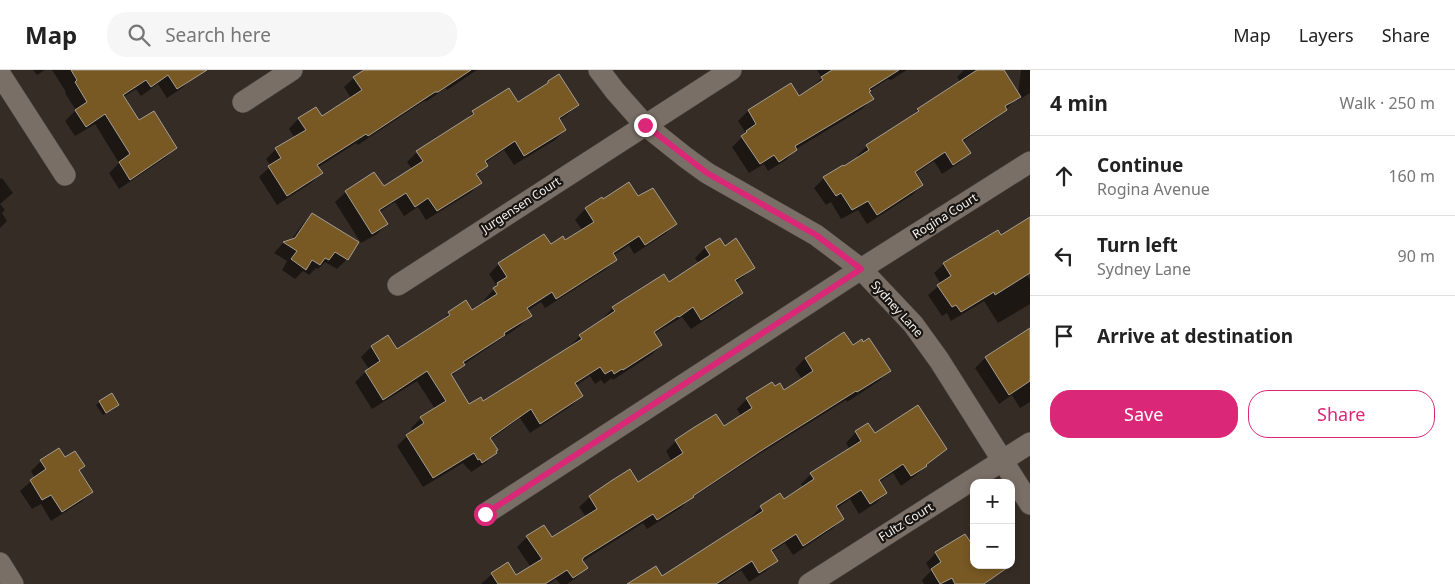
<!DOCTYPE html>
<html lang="en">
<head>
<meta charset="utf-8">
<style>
	:root { --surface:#fff; --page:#f6f6f6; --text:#222; --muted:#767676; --line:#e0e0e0; --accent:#db2777 }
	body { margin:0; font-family:"Noto Sans",sans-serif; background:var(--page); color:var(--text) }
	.controls { position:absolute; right:15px; bottom:15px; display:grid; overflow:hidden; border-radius:10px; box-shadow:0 2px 8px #0003 }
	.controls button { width:45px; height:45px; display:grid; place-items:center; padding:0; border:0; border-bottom:1px solid var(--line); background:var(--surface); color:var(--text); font:25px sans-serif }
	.stop { position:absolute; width:15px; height:15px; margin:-11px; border:4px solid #db2777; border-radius:50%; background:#fff }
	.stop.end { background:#db2777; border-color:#fff; box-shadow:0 1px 5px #0008 }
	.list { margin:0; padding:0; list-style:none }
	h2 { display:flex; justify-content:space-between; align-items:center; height:65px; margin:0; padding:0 20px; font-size:21px }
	h2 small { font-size:16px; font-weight:400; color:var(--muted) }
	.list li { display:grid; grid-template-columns:32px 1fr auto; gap:15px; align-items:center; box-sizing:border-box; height:80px; padding:0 20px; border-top:1px solid var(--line) }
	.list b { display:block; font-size:19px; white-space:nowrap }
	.list p { margin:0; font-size:16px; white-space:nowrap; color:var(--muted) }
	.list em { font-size:16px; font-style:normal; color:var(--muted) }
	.actions { display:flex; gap:10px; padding:15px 20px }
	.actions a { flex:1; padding:11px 0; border:1px solid var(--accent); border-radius:20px; text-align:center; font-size:18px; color:var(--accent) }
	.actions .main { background:var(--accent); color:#fff }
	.icon { flex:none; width:28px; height:28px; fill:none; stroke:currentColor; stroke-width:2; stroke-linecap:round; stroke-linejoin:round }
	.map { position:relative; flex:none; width:1030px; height:514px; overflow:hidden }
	header { display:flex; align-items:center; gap:30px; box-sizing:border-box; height:70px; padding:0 25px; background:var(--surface); border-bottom:1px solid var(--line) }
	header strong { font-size:24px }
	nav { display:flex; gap:28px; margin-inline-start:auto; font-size:18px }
	.search { width:350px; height:45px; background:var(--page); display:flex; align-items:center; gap:12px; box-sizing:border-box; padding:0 18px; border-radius:20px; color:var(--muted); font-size:19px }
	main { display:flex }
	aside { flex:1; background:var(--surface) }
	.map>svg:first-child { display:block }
</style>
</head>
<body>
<header>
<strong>Map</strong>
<div class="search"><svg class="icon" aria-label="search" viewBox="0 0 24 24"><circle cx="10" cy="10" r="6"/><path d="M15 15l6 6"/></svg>Search here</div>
<nav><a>Map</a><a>Layers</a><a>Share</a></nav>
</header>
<main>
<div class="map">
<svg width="1030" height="514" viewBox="0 0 1030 514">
	<rect width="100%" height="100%" fill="#352c25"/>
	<g fill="#0007">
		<path d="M33,0H45L37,5Z"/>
		<path d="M52,0H187L193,8L182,18L167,28L158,14L141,26L136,19L123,27L139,52L175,78L165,88L119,119L109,103L119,93L95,54L75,66L65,51L76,40L70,31L65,23L66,22Z"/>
		<path d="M366,0H477L447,20L446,18L427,31H424L358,75L356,73L317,98L321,103L311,113L277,135L259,107L271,96L266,89L276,79L295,68L289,59L298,49L315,39L321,48L351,28L344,17L354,8Z"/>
		<path d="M817,0H907L891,10L888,9L868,22L872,29L862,39L796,79L786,90L768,101L764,94L749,103L732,77L746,63L738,51L748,41L790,14L799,28L822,8Z"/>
		<path d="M964,0H1002L1018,24L1021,0H1030V23L1017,31V28L996,49L962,72L969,83L959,93L942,104L934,91L915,104L922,115L912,125L867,154L858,140L841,149L831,132L826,135L814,118L824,108L844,98L858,88L857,86L867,76L910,48L918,40L961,13L957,7Z"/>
		<path d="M549,12L577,35L567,45L559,50L565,60L555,70L514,95L504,80L485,93L487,96L476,106L480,113L470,123L426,150L418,137L404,146L395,132L379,142L387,154L377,164L361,173L335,132L346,122L374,104L383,118L412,99L407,92L417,82L465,51L473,42L517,34L544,17Z"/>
		<path d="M2,108L13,123L0,134L5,140L2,143L7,151L0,158V109Z"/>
		<path d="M638,127L675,154L665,164L634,184L629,175L613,186L616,190L605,200L545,238L541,232L527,241L530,246L520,256L463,295L451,307L469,336L483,333L570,277V276L580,266L604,250L603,248L613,238L663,206L668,214L699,194L695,188L705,178L719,169L725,177L753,197L743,207L735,213L741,223L731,233L691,259L682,247L654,264L661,275L651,285L613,310L612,308L604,314L601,310L595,314L590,306L575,316L582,326L571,336L530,363L520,348L490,370L496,383L485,393L471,402L469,399H468L463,393L423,417L397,376L407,366L413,362L411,358L421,348L435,339L417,311L372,339L355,312L369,299L361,287L371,277L388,267L397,281L439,253L449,243L472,242L486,233L484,230L497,216L489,204L499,194L550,176L565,172L583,161L575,150L585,139L602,129L603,131Z"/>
		<path d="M312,144L347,189L337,199L325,192L318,199L316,198L309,205L303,201L295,209L282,200L287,191L274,183L283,173L291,170L302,155Z"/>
		<path d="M1030,148V201L1026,203L1030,210V234L998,253L984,231L951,251L947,243L942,246L928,225L941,214L934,203L944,194L1000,166Z"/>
		<path d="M1030,259V332L1020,338L1012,325L999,334L975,298L985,288Z"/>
		<path d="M852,277L889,301L879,311L847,332L846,330L747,392L687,431L682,437L647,459L643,453L581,492L586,498L576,508L567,514H560L556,509L549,514H539L532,499L517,477L527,467L551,469L586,447L579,437L590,427L638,414L672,392L666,381L676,371L723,358L741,346L737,339L747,329L775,318L784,321L802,309L795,299L805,288Z"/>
		<path d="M111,324L115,338L103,345L96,335Z"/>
		<path d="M868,355L875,365L946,379L915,406L901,416L893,403L879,412L886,423L876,433L859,444L850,429L836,439L842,449L832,459L793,485L785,473L771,482L777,491L766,501L749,512L741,500L720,514H630L662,508L753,449L751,447L761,437L784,430L803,417L801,414L811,404L850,380L846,373L856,362Z"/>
		<path d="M65,389L83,396L78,401L92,422L81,432L51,451L41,434L32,439L20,421L35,408L31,401L41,391Z"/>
		<path d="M974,475V495L997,504L986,514H924L922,510L931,501L926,493L936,483Z"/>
		<path d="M492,504L516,506L530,514H481Z"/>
	</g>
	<g fill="#785923" stroke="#a59e93">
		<path d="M71,0H207L177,19L168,5L151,17L146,10L123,25L139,50L154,41L177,78L130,110L119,92L130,84L105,44L86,57L75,40L87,32L75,12L77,10Z"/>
		<path d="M364,0H471L438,22H435L368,66L366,64L317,95L323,103L287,126L268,96L281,88L275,78L306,60L298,48L316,37L322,46L362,20L353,7Z"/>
		<path d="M832,0H899L869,19L871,21L869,22L874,29L795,76L797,80L779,92L774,85L760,94L741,66L747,62L746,61L756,54L748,40L791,13L799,26L823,10L821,7Z"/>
		<path d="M977,0H1004L1021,27L1005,36L1007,40L962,70L971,83L953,95L945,82L915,102L923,115L877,145L868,131L852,140L841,123L836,126L823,107L843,95L844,96L869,80L866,75L919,41L917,39Z"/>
		<path d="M559,4L579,35L559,48L566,60L524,86L515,71L485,91L488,96L476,104L482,113L437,141L428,128L415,137L406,123L379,140L388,154L372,164L345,121L374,102L384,116L423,91L416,81L474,44L472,41L509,18L518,32L548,13V11Z"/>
		<path d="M629,112L638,126L653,118L677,154L645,175L639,166L613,183L617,190L556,229L552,222L527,238L532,246L504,263L505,265L463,292L465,295L451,304L469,334L481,327L483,331L582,269L579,265L615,241L612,237L664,204L669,212L710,185L705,177L720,168L725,176L736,168L755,198L735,210L743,223L701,250L693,237L679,247L678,246L654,262L662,275L623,300L622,299L614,304L612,300L605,304L600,297L575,313L583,326L540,354L531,339L490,368L498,380L496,381L497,383L482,393L480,389L478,390L474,383L433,408L406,365L424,353L420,347L446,331L427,301L383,330L365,301L380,291L371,276L388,265L397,279L450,245L448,242L466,230L472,240L497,224L493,218L498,215L497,213L507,207L498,193L544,164L551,174L563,166L565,170L594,152L585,138L602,127L603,129Z"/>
		<path d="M312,143L359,172L348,190L335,182L329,190L325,188L320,195L312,190L306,200L291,189L297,181L283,172L295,168Z"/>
		<path d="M1030,147V203L995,225L994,222L961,242L956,235L952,237L937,215L951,206L943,193L998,160L1001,165Z"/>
		<path d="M1030,258V311L1009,325L985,287Z"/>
		<path d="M844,262L853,275L862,269L863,272L869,268L891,301L857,322L856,321L759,382L693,426L694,427L657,450L653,444L584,487L582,490L588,498L573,508L567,500L545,514H498L491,503L508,492L516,505L542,489L526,466L544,455L552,467L597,439L589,426L611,411L630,399L638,412L683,383L675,370L693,358L716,344L724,356L752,338L746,328L772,312L775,316L780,313L784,320L813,301L805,288Z"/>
		<path d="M112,323L119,335L106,343L99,331Z"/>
		<path d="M918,335L947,379L926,395L927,396L911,406L903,394L879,410L887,423L870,434L861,420L836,436L844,449L803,476L796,464L771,480L778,491L759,503L752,491L716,514H627L656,496L662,506L763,441L760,436L780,423L784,429L814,409L810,403L861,371L855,361L868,353L875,363Z"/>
		<path d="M59,378L65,387L75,381L85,396L79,400L93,422L62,442L51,425L42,430L30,410L46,399L40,390Z"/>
		<path d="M965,464L974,477V495H1011L984,514H955L952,508L940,514L931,499L941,492L935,482Z"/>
	</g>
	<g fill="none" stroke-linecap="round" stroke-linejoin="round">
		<defs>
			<g id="minor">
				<path d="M599,0L615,21L645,55L685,87L707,103L816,165L861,199L913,254L939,290L1030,434"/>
				<path d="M0,4L65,105"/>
				<path d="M243,32L292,0"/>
				<path d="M398,215L731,0"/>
				<path d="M485,444L861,199L1030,92"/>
				<path d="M0,493L13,514"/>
				<path d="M809,514L1030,373"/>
			</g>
		</defs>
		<use href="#minor" stroke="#514a44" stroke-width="22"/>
		<use href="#minor" stroke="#796f67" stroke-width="21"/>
	</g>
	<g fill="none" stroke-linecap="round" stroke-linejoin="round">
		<path stroke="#db2777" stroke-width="6" d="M485,444L861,199L816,165L707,103L645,55"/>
	</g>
	<g text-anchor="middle" stroke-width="4.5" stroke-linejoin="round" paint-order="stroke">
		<g font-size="12" fill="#faf4ef" stroke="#191512">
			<text transform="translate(521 135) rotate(-33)" y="4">Jurgensen Court</text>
			<text transform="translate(945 146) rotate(-32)" y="4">Rogina Court</text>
			<text transform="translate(897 239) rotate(48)" y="4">Sydney Lane</text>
			<text transform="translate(906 452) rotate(-32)" y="4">Fultz Court</text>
		</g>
	</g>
</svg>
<div class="controls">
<button>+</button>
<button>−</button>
</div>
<div class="stop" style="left:485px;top:444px"></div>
<div class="stop end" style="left:645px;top:55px"></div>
</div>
<aside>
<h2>4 min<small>Walk · 250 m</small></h2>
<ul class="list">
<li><svg class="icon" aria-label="ahead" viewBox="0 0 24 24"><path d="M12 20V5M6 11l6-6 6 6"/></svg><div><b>Continue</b><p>Rogina Avenue</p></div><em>160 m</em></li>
<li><svg class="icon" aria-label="left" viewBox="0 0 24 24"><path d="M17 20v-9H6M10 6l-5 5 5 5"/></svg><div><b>Turn left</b><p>Sydney Lane</p></div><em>90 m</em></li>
<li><svg class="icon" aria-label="arrive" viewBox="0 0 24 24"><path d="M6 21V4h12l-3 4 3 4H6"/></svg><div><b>Arrive at destination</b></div></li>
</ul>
<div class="actions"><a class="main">Save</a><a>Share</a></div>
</aside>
</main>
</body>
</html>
